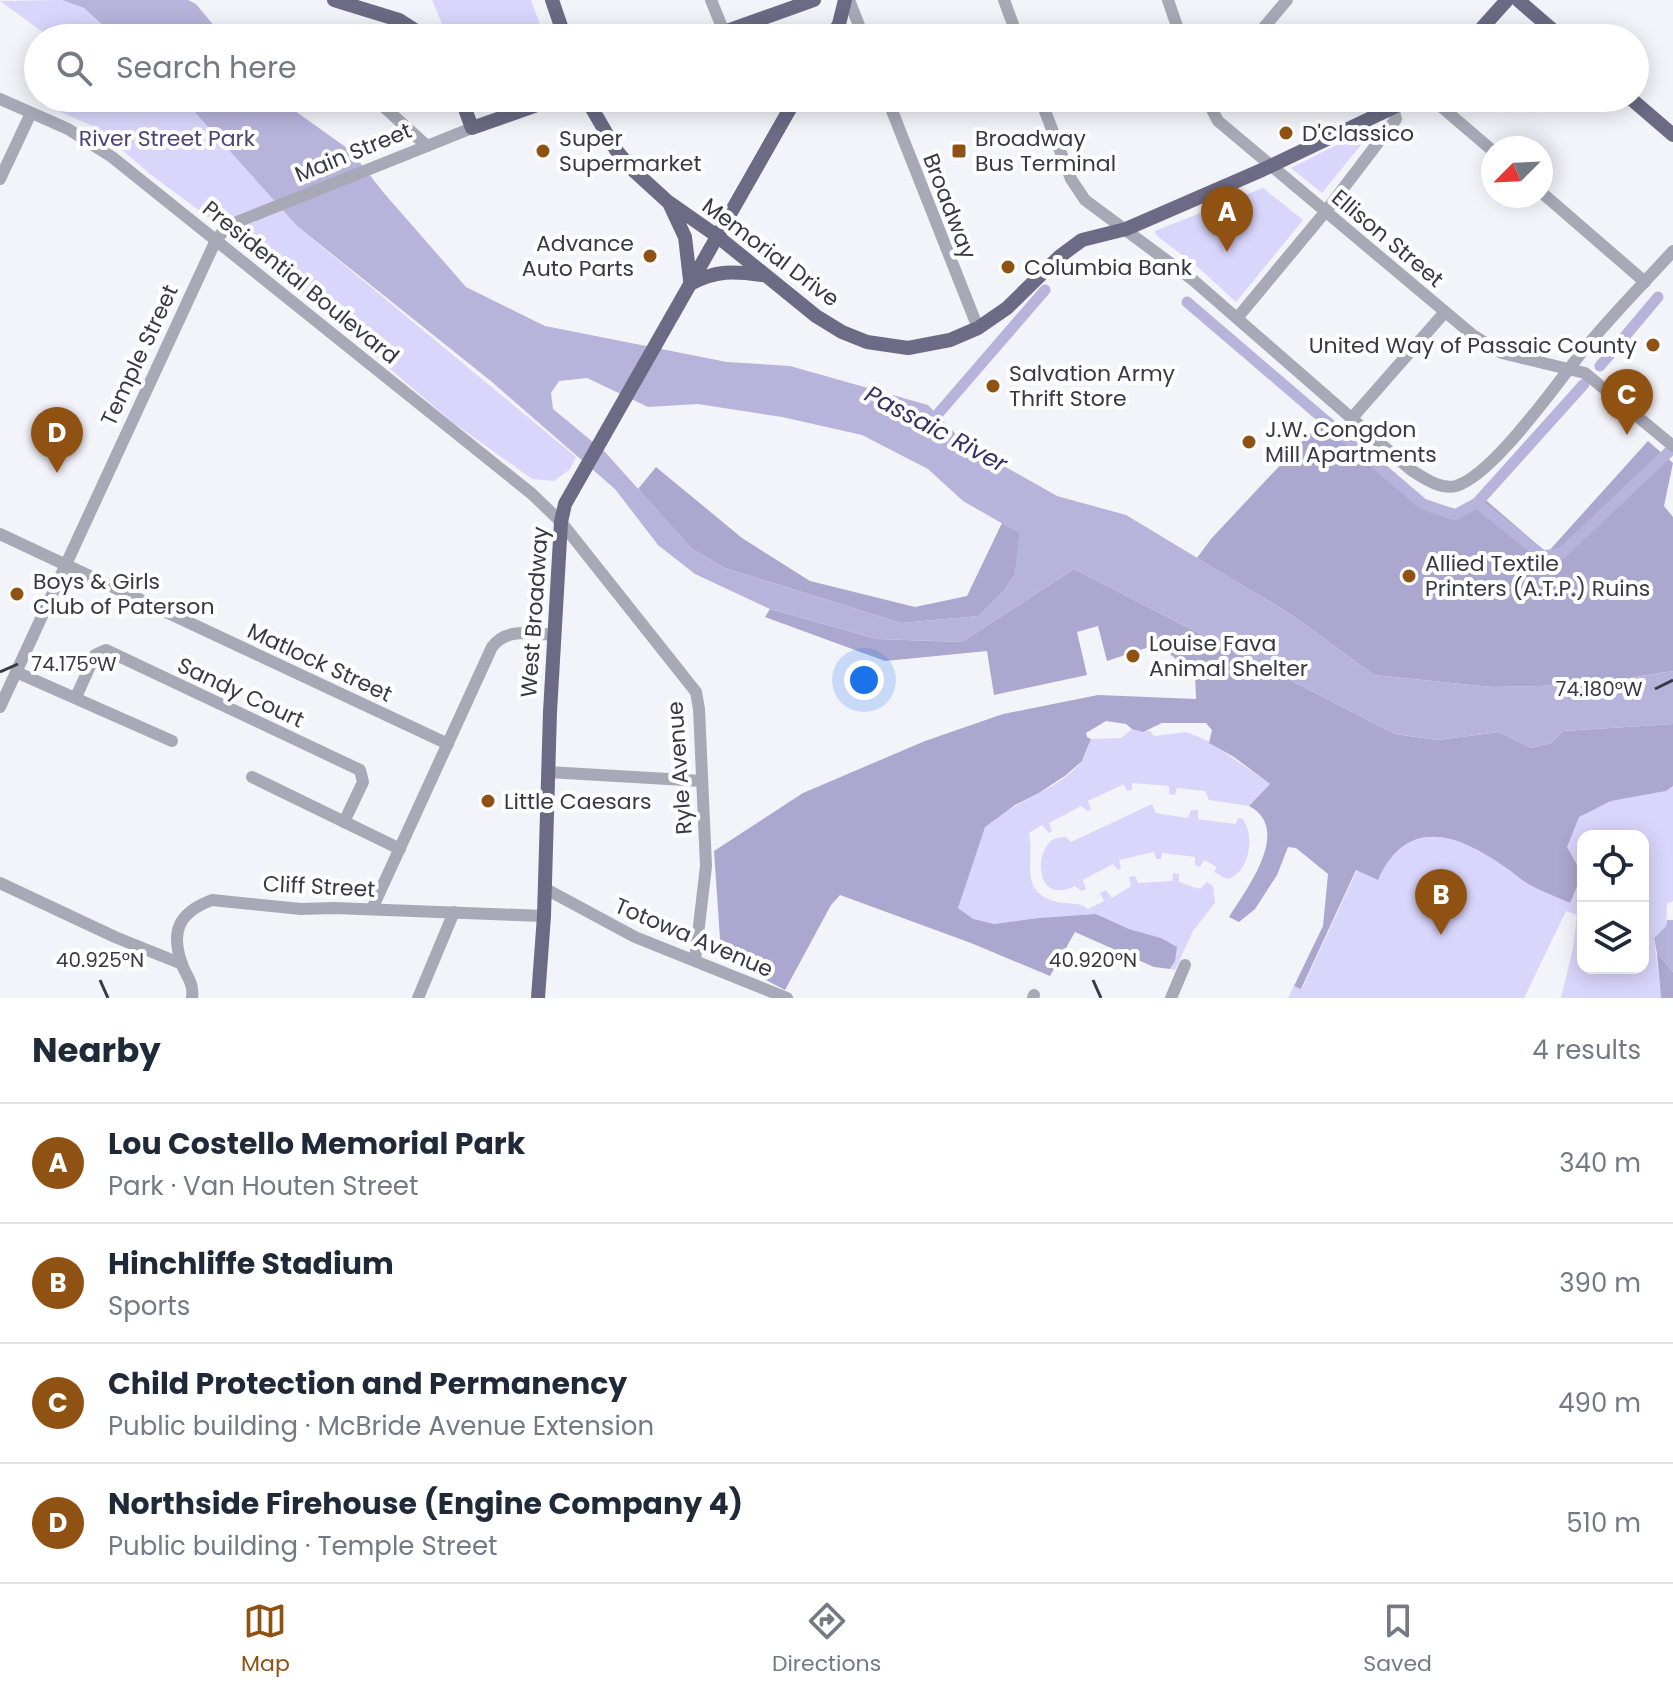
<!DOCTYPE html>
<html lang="en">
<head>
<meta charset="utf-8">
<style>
	:root { --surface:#fff; --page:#f6f6f7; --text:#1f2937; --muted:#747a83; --line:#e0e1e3; --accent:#8f5213 }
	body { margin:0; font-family:Poppins,sans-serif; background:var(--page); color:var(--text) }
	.controls { position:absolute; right:24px; bottom:24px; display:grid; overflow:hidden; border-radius:16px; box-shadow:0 4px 20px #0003 }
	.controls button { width:72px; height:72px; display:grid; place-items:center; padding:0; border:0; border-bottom:2px solid var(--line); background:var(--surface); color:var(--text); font:40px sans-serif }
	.compass { position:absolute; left:1481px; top:136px; width:72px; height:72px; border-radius:50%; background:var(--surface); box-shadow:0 4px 20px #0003; rotate:246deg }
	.you { position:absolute; left:864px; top:680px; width:28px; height:28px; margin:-20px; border:6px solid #fff; border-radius:50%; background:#1a73e8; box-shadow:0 0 0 12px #1a73e833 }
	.badge { display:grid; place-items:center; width:52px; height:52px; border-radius:50%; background:var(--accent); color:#fff; font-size:26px; font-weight:700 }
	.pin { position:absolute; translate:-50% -66px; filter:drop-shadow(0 2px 4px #0008) }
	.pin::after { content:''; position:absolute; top:42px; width:28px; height:24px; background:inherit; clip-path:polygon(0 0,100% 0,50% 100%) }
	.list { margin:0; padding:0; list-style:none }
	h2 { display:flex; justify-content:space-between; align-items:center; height:104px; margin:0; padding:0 32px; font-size:34px }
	h2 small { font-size:26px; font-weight:400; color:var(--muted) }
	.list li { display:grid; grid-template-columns:52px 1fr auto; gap:24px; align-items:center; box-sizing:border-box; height:120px; padding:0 32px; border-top:2px solid var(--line) }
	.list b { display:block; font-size:30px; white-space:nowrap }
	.list p { margin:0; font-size:26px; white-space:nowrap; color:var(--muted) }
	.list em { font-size:26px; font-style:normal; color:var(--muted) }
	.icon { flex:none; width:44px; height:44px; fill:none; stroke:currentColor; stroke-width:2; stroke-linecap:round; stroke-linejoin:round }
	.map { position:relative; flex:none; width:1673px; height:998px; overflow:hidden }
	.search { position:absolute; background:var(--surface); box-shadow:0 4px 20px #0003; left:24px; right:24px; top:24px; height:88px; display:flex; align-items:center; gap:20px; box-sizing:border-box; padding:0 28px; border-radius:44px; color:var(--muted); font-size:30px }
	.sheet { height:584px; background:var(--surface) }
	nav { display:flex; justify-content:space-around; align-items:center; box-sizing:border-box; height:112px; border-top:2px solid var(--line); background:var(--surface); font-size:22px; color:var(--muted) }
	nav a { display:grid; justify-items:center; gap:4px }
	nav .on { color:var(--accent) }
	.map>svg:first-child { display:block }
</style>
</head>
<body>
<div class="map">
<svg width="1673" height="998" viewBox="0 0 1673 998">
	<rect width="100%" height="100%" fill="#f3f3fa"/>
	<g fill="#d9d6fc" fill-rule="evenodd">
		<path d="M62,0L84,8L117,38H51L0,1Z"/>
		<path d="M432,0H531L545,38H448Z"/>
		<path d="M43,98H182L297,226L576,457L570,469L554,481L532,479L451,421L243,243L150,174L97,128L40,103Z"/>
		<path d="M475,98H516L483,111Z"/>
		<path d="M1378,124L1322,193L1291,168Z"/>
		<path d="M1263,188L1303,220L1236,302L1200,269L1156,235L1155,231Z"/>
		<path d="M1132,729L1150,731L1154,736L1187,732L1208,741L1270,784L1249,806L1209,800L1205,791L1177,788L1175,795L1169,794V786L1132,783V790L1127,791L1124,784L1088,801L1091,809L1088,811L1081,806L1049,823L1052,831L1049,833L1042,825L1029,833C1035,861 1017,892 1058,902C1070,905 1078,901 1088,909L1104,901L1100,893L1106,890L1112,898L1131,886L1129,877L1135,876L1138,883L1172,881L1173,873L1179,874V882L1200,889L1207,882L1213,886L1215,903L1193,931L1175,970L1170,969L1175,961L1161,938L1129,929L1096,914L1038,918L994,924L973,920L958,908C963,892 978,833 987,825C1014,801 1059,790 1081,762C1086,756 1088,746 1091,739L1121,738Z"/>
		<path d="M1673,786V901L1667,904L1666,926L1654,938L1661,998H1561L1573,948L1577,915L1566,911L1524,998H1288L1294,986L1302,989L1357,870L1378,880C1407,815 1458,834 1505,867C1514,873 1521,880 1530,885C1543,892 1557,897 1570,903L1566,847L1579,816L1611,801L1666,791ZM1583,836H1643V968H1583Z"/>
		<path d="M1152,804L1156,813L1188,818L1191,810H1198V819L1236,824L1238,818L1243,819C1255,836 1250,873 1227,879L1214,872L1217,867L1204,860L1200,867L1195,865V857L1162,853L1161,859H1156L1154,852L1119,860L1121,868L1118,870L1113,864L1083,880L1086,889L1081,891L1075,886C1034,906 1034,849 1054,839C1056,838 1063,837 1066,837L1071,842Z"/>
	</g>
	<g fill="#aba7cf">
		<path d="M1327,415L1426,501L1456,509L1480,495L1547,553L1648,441L1673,463L1664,506L1673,517V671L1584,685L1491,687L1374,675L1292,615L1197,558L1211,539Z"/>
		<path d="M656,467L742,538L810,581L915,607L967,596L1002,523L1020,533L1015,574L1003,592L979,616L901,623L725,568L692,549L638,489Z"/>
		<path d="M1074,569L1395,734L1437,740L1499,732L1531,748L1551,743L1563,731L1673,724V786L1666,791L1611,801L1579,817L1567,847L1582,874L1570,903C1557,897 1543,892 1530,885C1521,880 1514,873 1505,867C1458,834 1407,815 1378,880L1356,870L1301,989L1294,986L1323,926L1328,874L1296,848L1288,847L1277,875L1255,909L1239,922L1229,917C1246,890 1293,829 1249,806L1270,784L1234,757L1209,743L1212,730L1206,723H1162L1143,732L1132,729L1126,724L1106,721L1086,733L1087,737L1091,739L1082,761L1066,775L1039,793L1015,805L985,827L958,908L973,919L994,924L1038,918L1096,914L1129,929L1161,938L1177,947L1175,961L1170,969L1154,967L1075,932L1050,976L971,943L840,895L831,905L785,990L733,963L721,953L714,851L803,793L925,741L1003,714L1098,695L1196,699L1195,675L1158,644L1107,661L1098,626L1077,632L1087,675L994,695L987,651L885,661L765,617L770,609L877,639L962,642Z"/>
		<path d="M1657,953L1673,972V998H1661Z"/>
	</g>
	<g fill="#b7b4dc" fill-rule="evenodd">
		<path d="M62,0H188L196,4L224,38H117L84,8Z"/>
		<path d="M182,98H277L351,151L383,192L466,287L545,326L727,362L790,366L928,405L965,444L1057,496L1126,515L1292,615L1374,675L1491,687L1584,685L1673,671V724L1563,731L1551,743L1531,748L1499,732L1437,740L1395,734L1074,569L962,642L877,639L770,609L695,574L658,545L615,489L492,382L297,226ZM587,378L648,407L698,404L782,417L862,435L928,469L963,501L1019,533L1015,574L1003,592L979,616L901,623L725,568L692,549L605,452L553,409L551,393L559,381Z"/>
		<path d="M1667,920H1673V972L1657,953L1654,938L1666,926Z"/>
	</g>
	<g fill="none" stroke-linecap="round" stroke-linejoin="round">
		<g stroke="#b7b4dc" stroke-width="11">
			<path d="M1187,302L1423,504L1455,515L1477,503L1543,556L1562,553L1673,448"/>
			<path d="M1600,366L1658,297"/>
			<path d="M937,415L1045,290"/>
			<path d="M1477,503L1584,384"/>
		</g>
		<g stroke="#a9a8b7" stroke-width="12">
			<path d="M711,0L724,32"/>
			<path d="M849,0L864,38"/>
			<path d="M1004,0L1018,38"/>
			<path d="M1168,0L1181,38"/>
			<path d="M1255,38L1287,0"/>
			<path d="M374,98L427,146"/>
			<path d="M887,98L978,328"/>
			<path d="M1040,98L1071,179L1085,200L1193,280L1411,470C1424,478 1440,490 1456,486C1494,475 1559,380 1586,347C1613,314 1644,283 1673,251"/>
			<path d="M1206,98L1218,121L1474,336L1502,353L1585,373L1673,446"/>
			<path d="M1431,98L1493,151"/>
			<path d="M0,99L68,129L112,157L532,494L561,522L696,692L699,709L706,866L695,960"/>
			<path d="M0,179L31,113"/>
			<path d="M1541,192L1645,282"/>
			<path d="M1238,317L1326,211L1396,119L1393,108"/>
			<path d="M1352,418L1445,312"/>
			<path d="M0,534L448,744"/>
			<path d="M16,672L172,741"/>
			<path d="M76,697L95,655L106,650L360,770L363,782L344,822"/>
			<path d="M0,707L216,240L227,227L237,222L472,128"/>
			<path d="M548,772L702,781"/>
			<path d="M252,777L400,849"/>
			<path d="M0,883L115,937L182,964"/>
			<path d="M544,888L635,937L787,998"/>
			<path d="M372,909L492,647C507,627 532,634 554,635"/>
			<path d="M192,998C194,985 188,978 183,967C170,933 177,913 212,900L301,909L334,908L544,916"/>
			<path d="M418,998L454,912"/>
			<path d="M1033,998L1034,995"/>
			<path d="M1171,998L1185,965"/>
		</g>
		<g stroke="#6c6a84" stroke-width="14">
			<path d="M334,0L399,20L427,38"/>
			<path d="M552,0L565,38"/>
			<path d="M1518,0L1562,38"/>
			<path d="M707,38L814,0"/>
			<path d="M831,38L839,24L845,0"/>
			<path d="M1473,38L1507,0"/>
			<path d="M461,98L472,128L557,98"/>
			<path d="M586,98L616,150L632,169L667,201L717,236L816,316L842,332L867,342L908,348L950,340L978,328L1007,308L1059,257L1082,240L1126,229L1262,170L1413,98"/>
			<path d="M1630,98L1673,135"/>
			<path d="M670,205L685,237L690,280"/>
			<path d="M690,284C716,270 734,271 762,275"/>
			<path d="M538,998L544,916L550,712L561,522L565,504L796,98"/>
		</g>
	</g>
	<path fill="none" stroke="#393845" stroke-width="3" d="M0,672L18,664M1655,689L1673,680M100,980L108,998M1093,980L1101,998"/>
	<g fill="#8f5213" stroke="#fff" stroke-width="3">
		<circle cx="1286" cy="133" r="8"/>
		<circle cx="543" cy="151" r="8"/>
		<rect x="951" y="143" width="16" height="16" rx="4"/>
		<circle cx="650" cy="256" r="8"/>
		<circle cx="1008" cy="267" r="8"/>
		<circle cx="1653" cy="345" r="8"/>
		<circle cx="993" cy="386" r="8"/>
		<circle cx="1249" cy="442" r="8"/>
		<circle cx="1409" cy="576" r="8"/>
		<circle cx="17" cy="594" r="8"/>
		<circle cx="1133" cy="656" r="8"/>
		<circle cx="488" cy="801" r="8"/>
	</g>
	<g text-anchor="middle" stroke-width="8" stroke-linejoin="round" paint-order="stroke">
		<g font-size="22" fill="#393845" stroke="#fff" text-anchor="start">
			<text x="1302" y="141">D'Classico</text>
			<text x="559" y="146">Super<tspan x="559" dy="25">Supermarket</tspan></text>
			<text x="975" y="146">Broadway<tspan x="975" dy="25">Bus Terminal</tspan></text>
			<text x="634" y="251" text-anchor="end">Advance<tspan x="634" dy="25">Auto Parts</tspan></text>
			<text x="1024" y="275">Columbia Bank</text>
			<text x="1637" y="353" text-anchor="end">United Way of Passaic County</text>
			<text x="1009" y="381">Salvation Army<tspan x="1009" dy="25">Thrift Store</tspan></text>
			<text x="1265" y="437">J.W. Congdon<tspan x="1265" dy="25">Mill Apartments</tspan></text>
			<text x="1425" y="571">Allied Textile<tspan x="1425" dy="25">Printers (A.T.P.) Ruins</tspan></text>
			<text x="33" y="589">Boys &amp; Girls<tspan x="33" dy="25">Club of Paterson</tspan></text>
			<text x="1149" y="651">Louise Fava<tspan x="1149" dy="25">Animal Shelter</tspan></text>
			<text x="504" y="809">Little Caesars</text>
		</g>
		<g font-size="22" fill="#4c4479" stroke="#fff">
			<text x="167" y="146">River Street Park</text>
		</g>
		<g font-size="22" fill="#393845" stroke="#fff">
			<text transform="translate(353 152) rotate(-22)" y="8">Main Street</text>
			<text transform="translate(950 206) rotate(69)" y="8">Broadway</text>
			<text transform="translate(1388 238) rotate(40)" y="8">Ellison Street</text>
			<text transform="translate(771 252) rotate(37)" y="8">Memorial Drive</text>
			<text transform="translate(301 282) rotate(39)" y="8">Presidential Boulevard</text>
			<text transform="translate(139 355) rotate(-65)" y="8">Temple Street</text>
			<text transform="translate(534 612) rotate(-86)" y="8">West Broadway</text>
			<text transform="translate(320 662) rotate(25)" y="8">Matlock Street</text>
			<text transform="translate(241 692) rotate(25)" y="8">Sandy Court</text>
			<text transform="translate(679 768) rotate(-94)" y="8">Ryle Avenue</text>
			<text transform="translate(319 886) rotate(3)" y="8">Cliff Street</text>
			<text transform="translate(694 937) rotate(23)" y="8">Totowa Avenue</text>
		</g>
		<g font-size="24" font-style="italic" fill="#382f62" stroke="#fff">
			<text transform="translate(936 429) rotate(28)" y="8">Passaic River</text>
		</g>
	</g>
	<g font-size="20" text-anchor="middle" fill="#393845" stroke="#fff" stroke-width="8" stroke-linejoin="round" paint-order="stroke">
		<text x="74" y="671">74.175°W</text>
		<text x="1599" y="696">74.180°W</text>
		<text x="100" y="967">40.925°N</text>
		<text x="1093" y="967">40.920°N</text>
	</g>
</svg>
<div class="controls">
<button><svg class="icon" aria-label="locate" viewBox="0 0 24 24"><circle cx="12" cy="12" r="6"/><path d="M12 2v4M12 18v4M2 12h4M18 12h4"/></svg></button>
<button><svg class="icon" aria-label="layers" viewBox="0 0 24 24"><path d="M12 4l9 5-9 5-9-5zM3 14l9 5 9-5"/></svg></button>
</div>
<svg class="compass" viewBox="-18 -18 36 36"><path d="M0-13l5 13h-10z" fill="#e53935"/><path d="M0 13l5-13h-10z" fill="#747a83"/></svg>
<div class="you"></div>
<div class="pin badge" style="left:1227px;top:252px">A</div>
<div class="pin badge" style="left:1441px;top:935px">B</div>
<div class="pin badge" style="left:1627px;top:435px">C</div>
<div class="pin badge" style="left:57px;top:473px">D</div>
<div class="search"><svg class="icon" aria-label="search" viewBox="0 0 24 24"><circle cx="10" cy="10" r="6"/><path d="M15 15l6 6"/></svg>Search here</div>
</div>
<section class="sheet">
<h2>Nearby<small>4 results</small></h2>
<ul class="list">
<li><span class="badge">A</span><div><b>Lou Costello Memorial Park</b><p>Park · Van Houten Street</p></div><em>340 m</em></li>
<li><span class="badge">B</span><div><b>Hinchliffe Stadium</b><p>Sports</p></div><em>390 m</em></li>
<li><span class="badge">C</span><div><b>Child Protection and Permanency</b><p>Public building · McBride Avenue Extension</p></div><em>490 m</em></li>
<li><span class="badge">D</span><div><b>Northside Firehouse (Engine Company 4)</b><p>Public building · Temple Street</p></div><em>510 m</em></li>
</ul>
</section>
<nav>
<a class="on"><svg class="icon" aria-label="map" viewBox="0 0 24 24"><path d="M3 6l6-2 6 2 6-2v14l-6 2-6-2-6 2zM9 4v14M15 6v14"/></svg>Map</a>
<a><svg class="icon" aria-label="directions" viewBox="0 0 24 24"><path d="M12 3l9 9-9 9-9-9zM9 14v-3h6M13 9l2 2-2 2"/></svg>Directions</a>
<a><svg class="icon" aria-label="saved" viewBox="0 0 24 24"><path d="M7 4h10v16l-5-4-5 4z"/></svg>Saved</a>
</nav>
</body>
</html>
